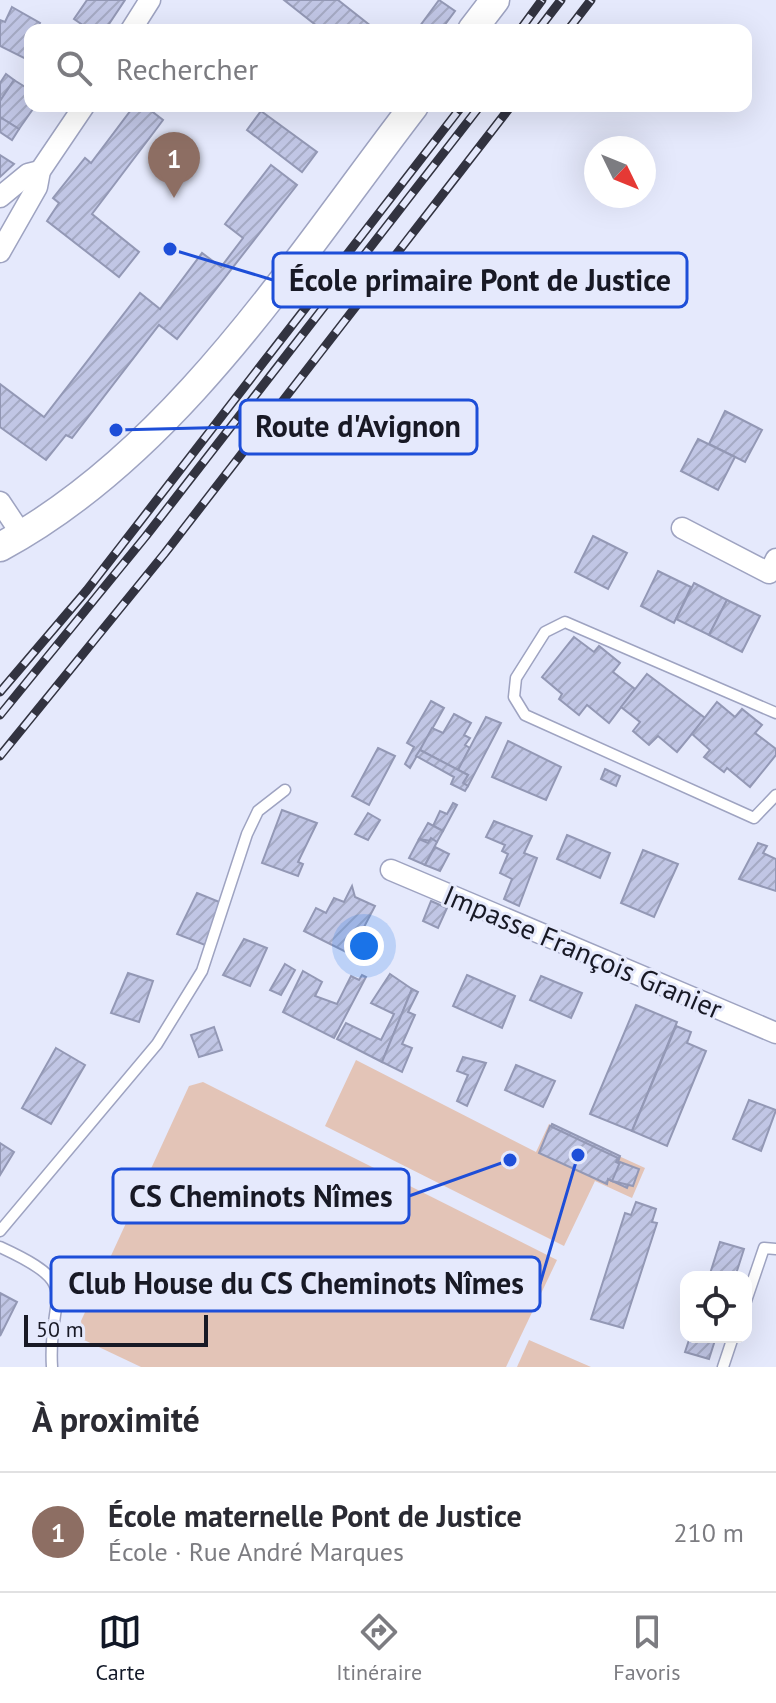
<!DOCTYPE html>
<html lang="fr">
<head>
<meta charset="utf-8">
<style>
	:root { --surface:#fff; --page:#f2f2f3; --text:#2b2b33; --muted:#7c7c81; --line:#e1e1e2; --accent:#111827 }
	body { margin:0; font-family:"PT Sans",sans-serif; background:var(--page); color:var(--text) }
	.controls { position:absolute; right:24px; bottom:24px; display:grid; overflow:hidden; border-radius:16px; box-shadow:0 8px 32px #0002 }
	.controls button { width:72px; height:72px; display:grid; place-items:center; padding:0; border:0; border-bottom:2px solid var(--line); background:var(--surface); color:var(--text); font:40px sans-serif }
	.compass { position:absolute; left:584px; top:136px; width:72px; height:72px; border-radius:50%; background:var(--surface); box-shadow:0 8px 32px #0002; rotate:133deg }
	.scale { position:absolute; left:24px; bottom:20px; width:184px; box-sizing:border-box; padding-left:8px; border:4px solid #181925; border-top:0; font-size:22px; line-height:28px; white-space:nowrap; color:#181925; -webkit-text-stroke:6px #e5e9fc; paint-order:stroke }
	.you { position:absolute; left:364px; top:946px; width:28px; height:28px; margin:-20px; border:6px solid #fff; border-radius:50%; background:#1a73e8; box-shadow:0 0 0 12px #1a73e833 }
	.badge { display:grid; place-items:center; width:52px; height:52px; border-radius:50%; background:var(--accent); color:#fff; font-size:26px; font-weight:700 }
	.pin { position:absolute; translate:-50% -66px; filter:drop-shadow(0 2px 4px #0008) }
	.pin::after { content:''; position:absolute; top:42px; width:28px; height:24px; background:inherit; clip-path:polygon(0 0,100% 0,50% 100%) }
	.list { margin:0; padding:0; list-style:none }
	h2 { display:flex; justify-content:space-between; align-items:center; height:104px; margin:0; padding:0 32px; font-size:34px }
	h2 small { font-size:26px; font-weight:400; color:var(--muted) }
	.list li { display:grid; grid-template-columns:52px 1fr auto; gap:24px; align-items:center; box-sizing:border-box; height:120px; padding:0 32px; border-top:2px solid var(--line) }
	.list b { display:block; font-size:30px; white-space:nowrap }
	.list p { margin:0; font-size:26px; white-space:nowrap; color:var(--muted) }
	.list em { font-size:26px; font-style:normal; color:var(--muted) }
	.icon { flex:none; width:44px; height:44px; fill:none; stroke:currentColor; stroke-width:2; stroke-linecap:round; stroke-linejoin:round }
	.map { position:relative; flex:none; width:776px; height:1367px; overflow:hidden }
	.search { position:absolute; background:var(--surface); box-shadow:0 8px 32px #0002; left:24px; right:24px; top:24px; height:88px; display:flex; align-items:center; gap:20px; box-sizing:border-box; padding:0 28px; border-radius:16px; color:var(--muted); font-size:30px }
	.sheet { height:224px; background:var(--surface) }
	nav { display:flex; justify-content:space-around; align-items:center; box-sizing:border-box; height:112px; border-top:2px solid var(--line); background:var(--surface); font-size:22px; color:var(--muted) }
	nav a { display:grid; justify-items:center; gap:4px }
	nav .on { color:var(--accent) }
	.map>svg:first-child { display:block }
</style>
</head>
<body>
<div class="map">
<svg width="776" height="1367" viewBox="0 0 776 1367">
	<defs>
		<pattern id="building-hatch" width="6" height="6" patternUnits="userSpaceOnUse" patternTransform="scale(2)"><rect width="6" height="6" fill="#c1c6e5"/><path d="M-1 1l2-2M0 6l6-6M5 7l2-2" fill="none" stroke="#a5aac4"/></pattern>
	</defs>
	<rect width="100%" height="100%" fill="#e5e9fc"/>
	<g fill="#e3c4b7">
		<path d="M356,1060L536,1152L549,1124L645,1168L632,1198L595,1181L564,1246L325,1126Z"/>
		<path d="M203,1082L557,1260L506,1367H141L84,1340L81,1321L189,1086Z"/>
		<path d="M529,1340L591,1367H517Z"/>
	</g>
	<g fill="url(#building-hatch)" stroke="#9398b5" stroke-width="2">
		<path d="M87,0H125L105,30H90L74,19Z"/>
		<path d="M284,0H338L376,30H322Z"/>
		<path d="M439,0L455,11L441,30H417Z"/>
		<path d="M12,7L40,23L37,30H30V61L0,46V20L5,22Z"/>
		<path d="M6,74L14,80L0,101V83Z"/>
		<path d="M14,80L30,90V106H35L19,129L0,117V101Z"/>
		<path d="M134,106H145L163,120L92,214L139,252L119,277L47,221L59,203L53,198L85,158L91,163Z"/>
		<path d="M261,111L317,152L302,172L247,130Z"/>
		<path d="M0,117L19,129L12,140L0,132Z"/>
		<path d="M0,155L14,164L0,177Z"/>
		<path d="M271,165L297,185L177,339L159,325L72,438L66,435L46,460L0,427V384L44,417L140,293L160,309L202,253L221,267L243,238L225,224Z"/>
		<path d="M725,411L762,430L745,462L709,444Z"/>
		<path d="M698,439L735,457L718,490L681,471Z"/>
		<path d="M593,536L627,553L608,589L575,572Z"/>
		<path d="M658,571L691,587L674,623L641,606Z"/>
		<path d="M694,583L727,600L709,635L676,619Z"/>
		<path d="M727,600L760,616L742,652L709,635Z"/>
		<path d="M574,637L594,652L599,646L620,663L613,672L635,689L609,723L587,705L579,715L559,699L562,694L542,677Z"/>
		<path d="M647,674L705,718L677,752L658,736L649,745L633,731L640,722L621,707Z"/>
		<path d="M431,701L444,708L410,768L405,764L414,747L407,743Z"/>
		<path d="M717,702L735,717L742,709L762,725L755,733L776,749V755L750,787L727,768L724,772L704,757L710,750L692,734Z"/>
		<path d="M454,714L471,723L464,735L470,738L465,745L470,748L458,770L420,750L432,728L443,733Z"/>
		<path d="M486,717L501,723L468,786L463,783L468,775L458,770Z"/>
		<path d="M508,741L561,767L546,800L492,777Z"/>
		<path d="M378,748L395,756L369,805L352,796Z"/>
		<path d="M420,750L468,775L463,783L468,786L465,791L451,784L454,777L416,756Z"/>
		<path d="M605,769L620,776L616,786L601,779Z"/>
		<path d="M453,803L457,805L443,831L433,826L440,811L447,814Z"/>
		<path d="M282,810L317,823L298,862L303,864L298,876L262,863Z"/>
		<path d="M368,813L380,820L368,840L355,834Z"/>
		<path d="M494,821L532,836L524,853L537,858L519,906L504,899L512,879L500,873L508,854L502,851L505,845L486,837Z"/>
		<path d="M428,823L443,831L437,842L419,839Z"/>
		<path d="M567,835L610,853L600,878L557,859Z"/>
		<path d="M431,838L437,842L425,865L409,858L419,839L428,843Z"/>
		<path d="M758,843L767,846L763,853L776,859V891L739,879Z"/>
		<path d="M435,847L449,854L440,871L425,865Z"/>
		<path d="M643,850L678,864L654,917L621,903Z"/>
		<path d="M352,886L355,897L375,906L350,954L304,931L316,908L326,913L334,898L344,902Z"/>
		<path d="M197,893L222,903L205,945L177,934Z"/>
		<path d="M431,901L447,908L438,928L423,921Z"/>
		<path d="M244,939L267,948L250,986L223,975Z"/>
		<path d="M285,964L295,970L281,995L270,990Z"/>
		<path d="M303,971L322,982L315,996L337,1004L351,976L359,980L362,975L366,977L334,1038L283,1012Z"/>
		<path d="M128,973L153,981L139,1022L111,1013Z"/>
		<path d="M390,974L412,989L382,1062L337,1039L346,1023L381,1040L394,1014L371,1003Z"/>
		<path d="M467,975L515,996L502,1028L453,1006Z"/>
		<path d="M541,976L582,993L571,1018L530,1000Z"/>
		<path d="M412,989L418,992L408,1012L415,1015L402,1044L412,1048L402,1072L382,1062Z"/>
		<path d="M636,1005L677,1022L632,1131L590,1114Z"/>
		<path d="M676,1026L691,1032L687,1043L706,1051L667,1146L632,1131Z"/>
		<path d="M214,1027L222,1050L199,1057L191,1035Z"/>
		<path d="M56,1048L85,1065L51,1124L22,1108Z"/>
		<path d="M463,1057L486,1063L467,1106L457,1101L468,1075L457,1071Z"/>
		<path d="M516,1065L555,1081L543,1107L505,1090Z"/>
		<path d="M749,1100L776,1110L761,1151L733,1139Z"/>
		<path d="M552,1124L620,1156L612,1181L542,1148Z"/>
		<path d="M550,1126L618,1158L616,1162L634,1171L627,1188L608,1179L607,1184L539,1153Z"/>
		<path d="M0,1143L14,1152L0,1175Z"/>
		<path d="M620,1162L639,1169L633,1186L612,1181Z"/>
		<path d="M636,1202L656,1209L652,1222L657,1223L623,1328L591,1319L625,1213L631,1215Z"/>
		<path d="M720,1242L744,1249L735,1277H709Z"/>
		<path d="M0,1293L17,1302L0,1336Z"/>
		<path d="M690,1337H716L709,1359L685,1352Z"/>
	</g>
	<g fill="none" stroke-linecap="round" stroke-linejoin="round">
		<defs>
			<g id="service">
				<path d="M776,713L565,622L545,632L516,678L514,697L525,715L754,818L776,795"/>
				<path d="M0,1231L157,1044L202,971L247,834L258,811L285,790"/>
				<path d="M0,1247C87,1287 47,1291 52,1367"/>
				<path d="M746,1301L764,1248L776,1249"/>
				<path d="M723,1367L733,1337"/>
			</g>
			<g id="minor">
				<path d="M131,30L150,0"/>
				<path d="M0,197L28,174L40,171"/>
				<path d="M0,252L37,187L40,171L84,106"/>
				<path d="M0,502L22,535"/>
				<path d="M682,528L769,573L776,559"/>
				<path d="M391,870L776,1033"/>
			</g>
			<g id="secondary">
				<path d="M472,30L495,0"/>
				<path d="M0,547C176,452 295,261 414,106"/>
			</g>
		</defs>
		<use href="#service" stroke="#9ea3c1" stroke-width="13"/>
		<use href="#minor" stroke="#9ea3c1" stroke-width="23"/>
		<use href="#secondary" stroke="#9ea3c1" stroke-width="31"/>
		<use href="#service" stroke="#fff" stroke-width="10"/>
		<use href="#minor" stroke="#fff" stroke-width="20"/>
		<use href="#secondary" stroke="#fff" stroke-width="28"/>
		<defs>
			<g id="rail">
				<path d="M520,30L542,0"/>
				<path d="M538,30L561,0"/>
				<path d="M568,30L591,0"/>
				<path d="M0,692L87,590L462,106"/>
				<path d="M0,715L146,536L480,106"/>
				<path d="M0,756L165,553L511,106"/>
			</g>
		</defs>
		<use href="#rail" stroke="#323340" stroke-width="9"/>
		<use href="#rail" stroke="#e5e9fc" stroke-width="6" stroke-dasharray="18" stroke-linecap="butt"/>
	</g>
	<g text-anchor="middle" stroke-width="6" stroke-linejoin="round" paint-order="stroke">
		<g font-size="28" fill="#181925" stroke="#e5e9fc">
			<text transform="translate(583 952) rotate(23)" y="10">Impasse François Granier</text>
		</g>
	</g>
	<path fill="none" stroke="#1d4ed8" stroke-width="3" d="M170 249L273 280M116 430L240 427M510 1160L409 1196M578 1155L540 1284"/>
	<g fill="#1d4ed8" stroke="#e5e9fc" stroke-width="3">
		<circle cx="170" cy="249" r="8"/>
		<circle cx="116" cy="430" r="8"/>
		<circle cx="510" cy="1160" r="8"/>
		<circle cx="578" cy="1155" r="8"/>
	</g>
	<g fill="#e5e9fc" stroke="#1d4ed8" stroke-width="3">
		<rect x="273" y="253" width="414" height="54" rx="8"/>
		<rect x="240" y="400" width="237" height="54" rx="8"/>
		<rect x="113" y="1169" width="296" height="54" rx="8"/>
		<rect x="51" y="1257" width="489" height="54" rx="8"/>
	</g>
	<g font-size="30" text-anchor="middle" font-weight="bold" fill="#181925">
		<text x="480" y="291">École primaire Pont de Justice</text>
		<text x="358" y="437">Route d'Avignon</text>
		<text x="261" y="1207">CS Cheminots Nîmes</text>
		<text x="296" y="1294">Club House du CS Cheminots Nîmes</text>
	</g>
</svg>
<div class="controls">
<button><svg class="icon" aria-label="locate" viewBox="0 0 24 24"><circle cx="12" cy="12" r="6"/><path d="M12 2v4M12 18v4M2 12h4M18 12h4"/></svg></button>
</div>
<svg class="compass" viewBox="-18 -18 36 36"><path d="M0-13l5 13h-10z" fill="#e53935"/><path d="M0 13l5-13h-10z" fill="#7c7c81"/></svg>
<div class="scale">50 m</div>
<div class="you"></div>
<div class="pin badge" style="left:174px;top:198px;background:#8d6e63">1</div>
<div class="search"><svg class="icon" aria-label="search" viewBox="0 0 24 24"><circle cx="10" cy="10" r="6"/><path d="M15 15l6 6"/></svg>Rechercher</div>
</div>
<section class="sheet">
<h2>À proximité<small></small></h2>
<ul class="list">
<li><span class="badge" style="background:#8d6e63">1</span><div><b>École maternelle Pont de Justice</b><p>École · Rue André Marques</p></div><em>210 m</em></li>
</ul>
</section>
<nav>
<a class="on"><svg class="icon" aria-label="map" viewBox="0 0 24 24"><path d="M3 6l6-2 6 2 6-2v14l-6 2-6-2-6 2zM9 4v14M15 6v14"/></svg>Carte</a>
<a><svg class="icon" aria-label="directions" viewBox="0 0 24 24"><path d="M12 3l9 9-9 9-9-9zM9 14v-3h6M13 9l2 2-2 2"/></svg>Itinéraire</a>
<a><svg class="icon" aria-label="saved" viewBox="0 0 24 24"><path d="M7 4h10v16l-5-4-5 4z"/></svg>Favoris</a>
</nav>
</body>
</html>
